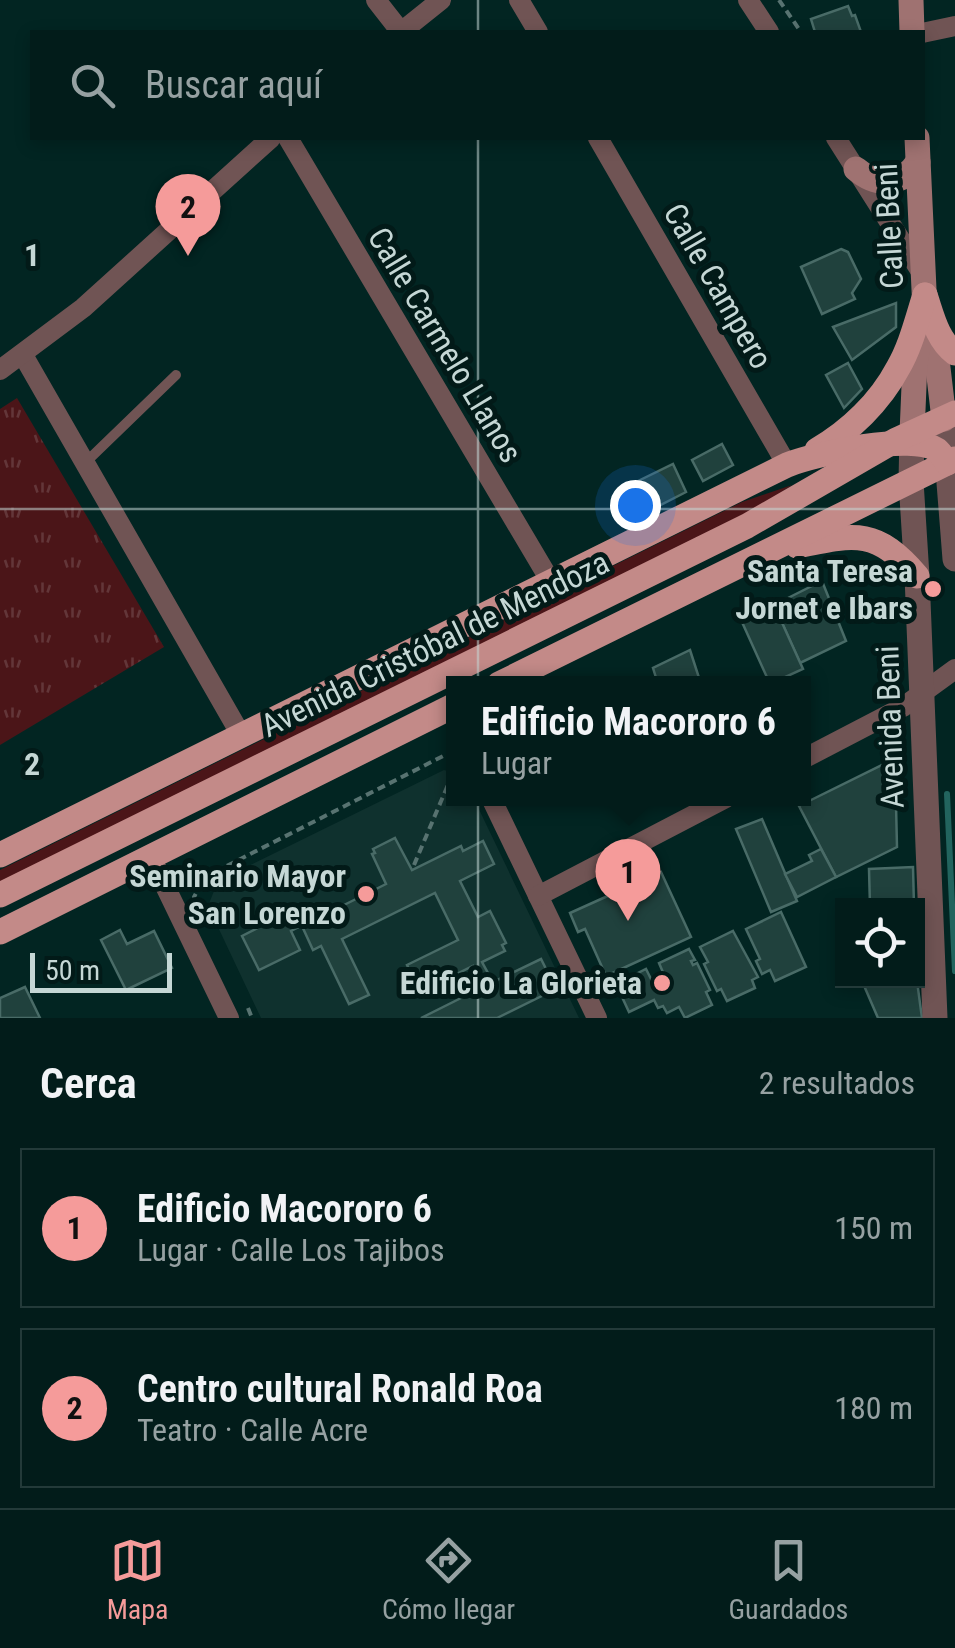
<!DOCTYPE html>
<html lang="es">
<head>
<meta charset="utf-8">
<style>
	:root { --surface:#021c1a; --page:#0c2523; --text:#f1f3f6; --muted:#96a1a2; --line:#233a39; --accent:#f59b9a }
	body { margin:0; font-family:"Roboto Condensed",sans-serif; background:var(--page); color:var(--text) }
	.controls { position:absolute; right:30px; bottom:30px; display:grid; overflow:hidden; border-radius:0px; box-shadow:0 5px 15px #0003 }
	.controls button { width:90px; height:90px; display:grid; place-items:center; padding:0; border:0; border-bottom:2px solid var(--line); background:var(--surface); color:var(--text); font:50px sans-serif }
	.scale { position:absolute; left:30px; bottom:25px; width:142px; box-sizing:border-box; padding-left:10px; border:5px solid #c5d7d5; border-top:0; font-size:28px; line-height:35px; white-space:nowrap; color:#c5d7d5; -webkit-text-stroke:8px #021a18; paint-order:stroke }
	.you { position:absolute; left:635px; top:505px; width:35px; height:35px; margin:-25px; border:8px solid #fff; border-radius:50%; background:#1a73e8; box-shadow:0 0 0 15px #1a73e833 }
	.badge { display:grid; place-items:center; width:65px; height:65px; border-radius:50%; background:var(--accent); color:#111; font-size:32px; font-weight:700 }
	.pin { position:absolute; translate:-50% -82px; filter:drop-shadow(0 2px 5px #0008) }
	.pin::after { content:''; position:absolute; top:52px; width:35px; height:30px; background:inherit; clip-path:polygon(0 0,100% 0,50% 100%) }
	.popup { position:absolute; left:446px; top:676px; width:365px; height:130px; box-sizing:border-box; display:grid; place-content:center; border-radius:0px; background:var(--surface); filter:drop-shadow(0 2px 8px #0005); font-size:32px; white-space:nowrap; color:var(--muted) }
	.popup b { font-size:38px; color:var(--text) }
	.popup::after { content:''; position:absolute; left:50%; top:100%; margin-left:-20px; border:20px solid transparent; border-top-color:var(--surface) }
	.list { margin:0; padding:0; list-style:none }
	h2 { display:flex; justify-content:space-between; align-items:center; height:130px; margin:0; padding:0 40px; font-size:42px }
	h2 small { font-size:32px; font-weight:400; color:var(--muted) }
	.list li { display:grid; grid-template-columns:65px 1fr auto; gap:30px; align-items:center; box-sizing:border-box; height:160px; margin:0 20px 20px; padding:0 20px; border:2px solid var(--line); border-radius:0px }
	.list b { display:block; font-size:38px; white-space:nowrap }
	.list p { margin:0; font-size:32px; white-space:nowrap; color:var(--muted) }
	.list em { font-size:32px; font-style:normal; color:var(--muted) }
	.icon { flex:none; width:55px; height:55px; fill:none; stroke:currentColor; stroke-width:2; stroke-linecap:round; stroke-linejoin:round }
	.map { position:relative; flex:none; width:955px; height:1018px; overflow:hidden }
	.search { position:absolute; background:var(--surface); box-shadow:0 5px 15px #0003; left:30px; right:30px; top:30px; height:110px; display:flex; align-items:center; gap:25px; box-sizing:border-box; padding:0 35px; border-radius:0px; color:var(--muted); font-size:38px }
	.sheet { height:490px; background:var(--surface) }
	nav { display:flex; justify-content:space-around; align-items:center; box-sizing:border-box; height:140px; border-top:2px solid var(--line); background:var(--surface); font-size:28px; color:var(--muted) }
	nav a { display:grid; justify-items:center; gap:5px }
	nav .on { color:var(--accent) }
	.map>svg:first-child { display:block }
</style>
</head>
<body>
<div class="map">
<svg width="955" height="1018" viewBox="0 0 955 1018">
	<defs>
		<pattern id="park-tufts" width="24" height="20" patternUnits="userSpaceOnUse" patternTransform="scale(2.5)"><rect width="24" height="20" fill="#4b1518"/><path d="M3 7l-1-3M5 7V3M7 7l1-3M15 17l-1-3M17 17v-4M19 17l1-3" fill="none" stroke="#633639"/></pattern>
	</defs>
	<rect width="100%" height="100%" fill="#022522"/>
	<path fill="#0f312e" d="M444,770L453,773V798L474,799L579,1018H261L208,906L218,881Z"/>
	<path fill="#4b1518" d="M792,485L760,507L0,888V870L742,502Z"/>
	<path fill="url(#park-tufts)" d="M17,398L164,647L0,745V409Z"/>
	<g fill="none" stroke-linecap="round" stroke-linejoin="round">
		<path stroke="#22645e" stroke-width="6" d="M947,794L955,971"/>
	</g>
	<g fill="#20413d" stroke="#496b67" stroke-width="2.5">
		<path d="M848,6L852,16L855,15L861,32H815L811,19Z"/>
		<path d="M841,249L848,252L861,279L852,293L855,299L822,314L801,267Z"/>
		<path d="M896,303V327L852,360L833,327Z"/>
		<path d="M848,363L862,389L844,408L826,375Z"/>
		<path d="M722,444L733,465L703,481L692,460Z"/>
		<path d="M673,464L686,492L645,513L630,485Z"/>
		<path d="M822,581L846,641L800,663L774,605Z"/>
		<path d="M774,605L803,669L770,684L742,622Z"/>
		<path d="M690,650L701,684H658L653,668Z"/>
		<path d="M892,760L895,761L897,847L836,877L799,806Z"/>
		<path d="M762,819L797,901L771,912L736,829Z"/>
		<path d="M395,838L412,870L461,846L463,851L483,841L494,864L460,881L478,917L490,911L506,943L502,945L505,951L482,962L493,982L541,959L556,989L497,1018H421L483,987L473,966L420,992L407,965L458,940L435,893L342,939L369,995L349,1004L321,946L313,950L302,926L386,884L372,854L375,853L373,849Z"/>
		<path d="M821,849L836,877L797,897L785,874L812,861L809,855Z"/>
		<path d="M913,867L914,906H870L869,869Z"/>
		<path d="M661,872L691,937L606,976L585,929L578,932L570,913Z"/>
		<path d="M303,905L311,921L291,931L300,950L259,970L242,936Z"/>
		<path d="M781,912L806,967L775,981L770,970L762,974L756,961L760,959L746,929Z"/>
		<path d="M120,930L127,944L154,931L172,968L126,990L101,940Z"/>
		<path d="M733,931L758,977L752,980L755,988L727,1001L721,989L717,991L704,964L708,962L700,947Z"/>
		<path d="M689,949L695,960L691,961L693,965L697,963L710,990L706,992L712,1005L685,1018L679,1007L667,1013L663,1006L658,1008L654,1000L629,1012L616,984L646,969L653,983L665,977L659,963Z"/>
		<path d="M862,981H917L922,1018H878Z"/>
		<path d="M25,987L40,1018H0V998Z"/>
	</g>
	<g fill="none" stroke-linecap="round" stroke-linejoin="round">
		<g stroke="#587371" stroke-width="4" stroke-dasharray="8 5" stroke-linecap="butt">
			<path d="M779,0L801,32"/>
			<path d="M414,865L453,773"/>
			<path d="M196,901L194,897L205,877L453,751"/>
			<path d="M248,1008L252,1018"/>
		</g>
		<path stroke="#705454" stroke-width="10" d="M85,463L176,375"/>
		<g stroke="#705454" stroke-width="20">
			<path d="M376,0L401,32L441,0"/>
			<path d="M519,0L538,32"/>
			<path d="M748,0L769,32"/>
			<path d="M922,33L955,26"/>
			<path d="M288,138L551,582"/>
			<path d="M598,138L787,465"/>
			<path d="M836,138L923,275"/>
			<path d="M23,355L241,735"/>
			<path d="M0,370L83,308L271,138"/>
			<path d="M803,759L903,707L955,669"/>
			<path d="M491,798L597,1018"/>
			<path d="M150,855L229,1018"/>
			<path d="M538,896L726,798"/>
		</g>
		<g stroke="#705454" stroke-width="25">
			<path d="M944,419L955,559"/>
			<path d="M912,433L911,481L917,576L935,1018"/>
		</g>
		<g stroke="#9f7271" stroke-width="25">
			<path d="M911,0L912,32"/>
			<path d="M856,169C877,187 902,186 918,162"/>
			<path d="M928,321L936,351L944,419"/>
			<path d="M912,433L915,363L925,311L917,138"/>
		</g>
		<g stroke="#c38a88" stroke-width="25">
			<path d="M925,295C932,315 937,340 955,353"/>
			<path d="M817,450C850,431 880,402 898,368C911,346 917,319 925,295"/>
			<path d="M797,546C855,534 876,528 917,576"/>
			<path d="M499,684L955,459"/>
			<path d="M0,855L787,465C815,454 913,432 937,450C939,451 946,461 947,463"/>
			<path d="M0,895L747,526L896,440L955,413"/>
			<path d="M0,932L453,706"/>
		</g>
	</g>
	<path fill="none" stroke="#c5d7d5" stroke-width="2.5" stroke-opacity="0.55" d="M478,0V32M478,138V1018M0,509H955"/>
	<g fill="#f59b9a" stroke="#021a18" stroke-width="4">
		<circle cx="933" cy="589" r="10"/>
		<circle cx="366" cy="894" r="10"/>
		<circle cx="662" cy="983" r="10"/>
	</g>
	<g text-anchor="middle" stroke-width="10" stroke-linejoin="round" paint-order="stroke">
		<g font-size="32" fill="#c5d7d5" stroke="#021a18">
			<text transform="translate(889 226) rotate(-93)" y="11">Calle Beni</text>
			<text transform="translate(718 286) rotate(60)" y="11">Calle Campero</text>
			<text transform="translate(445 345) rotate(59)" y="11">Calle Carmelo Llanos</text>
			<text transform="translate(435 644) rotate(-26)" y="11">Avenida Cristóbal de Mendoza</text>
			<text transform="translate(890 727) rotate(-92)" y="11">Avenida Beni</text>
		</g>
		<g font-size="32" font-weight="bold" fill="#c5d7d5" stroke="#021a18" text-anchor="end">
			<text x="913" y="582">Santa Teresa<tspan x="913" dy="37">Jornet e Ibars</tspan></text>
			<text x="346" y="887">Seminario Mayor<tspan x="346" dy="37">San Lorenzo</tspan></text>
			<text x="642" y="994">Edificio La Glorieta</text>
		</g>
	</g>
	<g font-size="32" text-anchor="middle" font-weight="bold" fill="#c5d7d5" stroke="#021a18" stroke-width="10" stroke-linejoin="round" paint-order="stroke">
		<text x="32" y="266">1</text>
		<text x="32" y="775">2</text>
	</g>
</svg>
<div class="controls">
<button><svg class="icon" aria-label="locate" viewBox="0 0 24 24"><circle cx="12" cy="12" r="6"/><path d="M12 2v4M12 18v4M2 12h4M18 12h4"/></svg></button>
</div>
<div class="scale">50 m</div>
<div class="you"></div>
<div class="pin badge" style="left:628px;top:921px">1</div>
<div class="popup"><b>Edificio Macororo 6</b>Lugar</div>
<div class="pin badge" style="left:188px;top:256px">2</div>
<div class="search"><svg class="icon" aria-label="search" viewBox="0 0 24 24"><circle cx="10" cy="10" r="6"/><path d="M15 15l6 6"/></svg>Buscar aquí</div>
</div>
<section class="sheet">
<h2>Cerca<small>2 resultados</small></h2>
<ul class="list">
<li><span class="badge">1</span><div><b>Edificio Macororo 6</b><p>Lugar · Calle Los Tajibos</p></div><em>150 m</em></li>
<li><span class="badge">2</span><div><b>Centro cultural Ronald Roa</b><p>Teatro · Calle Acre</p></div><em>180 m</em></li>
</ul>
</section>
<nav>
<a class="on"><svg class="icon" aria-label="map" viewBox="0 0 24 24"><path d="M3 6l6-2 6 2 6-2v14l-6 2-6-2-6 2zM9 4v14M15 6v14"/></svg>Mapa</a>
<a><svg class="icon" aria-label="directions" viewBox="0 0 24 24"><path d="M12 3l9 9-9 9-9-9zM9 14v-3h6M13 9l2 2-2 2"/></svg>Cómo llegar</a>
<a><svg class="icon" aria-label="saved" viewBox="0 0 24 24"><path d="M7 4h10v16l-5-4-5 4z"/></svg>Guardados</a>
</nav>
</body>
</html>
